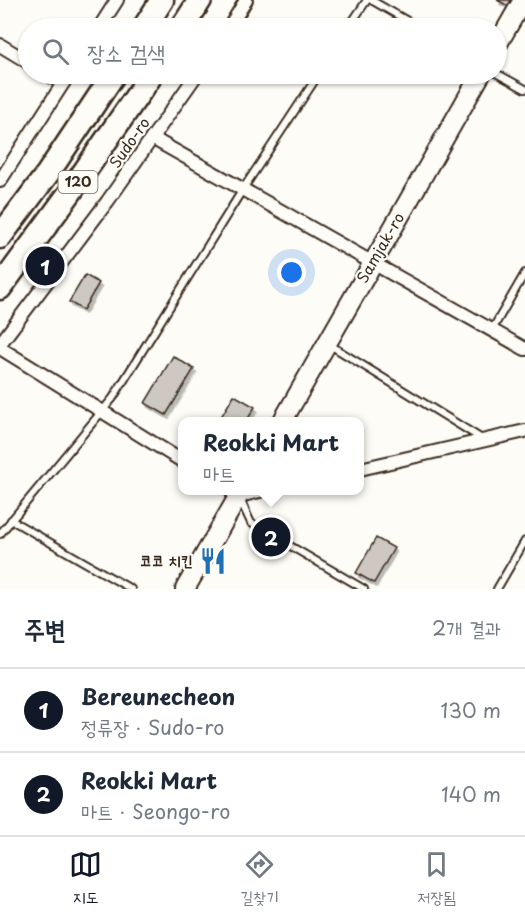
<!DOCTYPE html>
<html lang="ko">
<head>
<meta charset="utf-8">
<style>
	:root { --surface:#fff; --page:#f6f6f7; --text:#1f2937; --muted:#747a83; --line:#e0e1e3; --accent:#111827 }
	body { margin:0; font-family:"Playpen Sans","Poor Story",sans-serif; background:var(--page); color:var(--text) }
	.you { position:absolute; left:292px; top:273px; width:21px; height:21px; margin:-15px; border:4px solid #fff; border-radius:50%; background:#1a73e8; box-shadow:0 0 0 9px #1a73e833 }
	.badge { display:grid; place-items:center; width:39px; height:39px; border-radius:50%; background:var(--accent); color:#fff; font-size:20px; font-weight:700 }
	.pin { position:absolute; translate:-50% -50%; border:3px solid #fff; box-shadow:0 2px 6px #0006 }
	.popup { position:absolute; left:178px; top:417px; width:186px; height:78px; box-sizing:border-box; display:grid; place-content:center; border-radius:12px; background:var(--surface); filter:drop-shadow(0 2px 4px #0005); font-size:20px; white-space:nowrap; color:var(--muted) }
	.popup b { font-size:22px; color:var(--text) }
	.popup::after { content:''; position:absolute; left:50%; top:100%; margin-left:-12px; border:12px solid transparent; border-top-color:var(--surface) }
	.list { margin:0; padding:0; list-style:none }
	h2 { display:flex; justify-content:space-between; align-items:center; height:78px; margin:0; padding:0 24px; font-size:26px }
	h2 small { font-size:20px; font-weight:400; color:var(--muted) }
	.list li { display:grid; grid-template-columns:39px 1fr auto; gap:18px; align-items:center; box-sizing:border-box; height:84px; padding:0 24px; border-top:2px solid var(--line) }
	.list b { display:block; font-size:22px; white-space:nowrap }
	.list p { margin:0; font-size:20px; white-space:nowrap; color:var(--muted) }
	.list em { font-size:20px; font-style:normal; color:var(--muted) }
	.icon { flex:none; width:33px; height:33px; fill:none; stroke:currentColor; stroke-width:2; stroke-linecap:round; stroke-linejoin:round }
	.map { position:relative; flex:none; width:525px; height:589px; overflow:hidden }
	.search { position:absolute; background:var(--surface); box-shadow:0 2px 4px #0004; left:18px; right:18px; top:18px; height:66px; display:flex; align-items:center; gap:15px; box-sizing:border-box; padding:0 21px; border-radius:33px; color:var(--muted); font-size:22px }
	.sheet { height:246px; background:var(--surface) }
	nav { display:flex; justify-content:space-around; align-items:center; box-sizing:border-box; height:84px; border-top:2px solid var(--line); background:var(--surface); font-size:16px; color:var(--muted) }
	nav a { display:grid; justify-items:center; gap:3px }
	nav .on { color:var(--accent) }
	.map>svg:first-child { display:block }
</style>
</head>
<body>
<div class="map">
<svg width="525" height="589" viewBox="0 0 525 589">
	<defs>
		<filter id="shadow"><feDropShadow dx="2.5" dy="4" stdDeviation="0" flood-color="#0004"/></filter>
	</defs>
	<rect width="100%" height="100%" fill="#fdfcf7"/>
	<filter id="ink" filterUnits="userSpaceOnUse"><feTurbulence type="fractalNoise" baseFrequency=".0167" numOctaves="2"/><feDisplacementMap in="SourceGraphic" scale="12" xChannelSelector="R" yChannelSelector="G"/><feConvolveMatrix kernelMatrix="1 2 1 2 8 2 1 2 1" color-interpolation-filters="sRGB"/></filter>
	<g filter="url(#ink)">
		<g fill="#cdc8c2" stroke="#3b2a1e" stroke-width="1.5" filter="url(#shadow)">
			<path d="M497,0H512L508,6Z"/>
			<path d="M85,275L99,283L83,310L69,302Z"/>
			<path d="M173,356L194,369L166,415L145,403Z"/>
			<path d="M234,395L255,407L246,422H218Z"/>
			<path d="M376,538L394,548L374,583L356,573Z"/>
		</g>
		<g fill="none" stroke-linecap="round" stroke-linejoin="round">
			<defs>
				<g id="lane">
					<path d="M371,0L420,28"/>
					<path d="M348,28L367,0"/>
					<path d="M496,73L525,89"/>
					<path d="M492,330L525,273"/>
					<path d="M330,345L482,439"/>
					<path d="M240,499L251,523L364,589"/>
					<path d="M11,520L131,589"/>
					<path d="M0,534L113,398L243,189L319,74"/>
					<path d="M497,589L525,541"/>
				</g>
				<g id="street">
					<path d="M99,28L117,0"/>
					<path d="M229,28L246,0"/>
					<path d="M0,45L28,62"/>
					<path d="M47,74L63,83"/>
					<path d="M152,138L525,349"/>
					<path d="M0,181L69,74"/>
					<path d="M0,344L107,202L197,74"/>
					<path d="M0,348L182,461"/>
					<path d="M360,469L525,431"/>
					<path d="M230,490L239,496L264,490"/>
				</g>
				<g id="secondary">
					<path d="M496,47L523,0"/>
					<path d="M282,422L481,74"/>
					<path d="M185,589L242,490"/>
				</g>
				<g id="highway">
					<path d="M144,28L162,0"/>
					<path d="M182,28L200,0"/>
					<path d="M0,237L48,173L114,74"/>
					<path d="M0,288L69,194L152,74"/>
				</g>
			</defs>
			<use href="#lane" stroke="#3b2a1e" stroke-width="10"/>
			<use href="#street" stroke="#3b2a1e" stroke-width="16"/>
			<use href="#secondary" stroke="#3b2a1e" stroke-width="22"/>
			<use href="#highway" stroke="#3b2a1e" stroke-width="27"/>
			<use href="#lane" stroke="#fdfcf7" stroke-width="6"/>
			<use href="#street" stroke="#fdfcf7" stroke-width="12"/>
			<use href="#secondary" stroke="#fdfcf7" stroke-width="18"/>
			<use href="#highway" stroke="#fdfcf7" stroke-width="22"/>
		</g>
	</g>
	<defs>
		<symbol id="restaurant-bare" viewBox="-9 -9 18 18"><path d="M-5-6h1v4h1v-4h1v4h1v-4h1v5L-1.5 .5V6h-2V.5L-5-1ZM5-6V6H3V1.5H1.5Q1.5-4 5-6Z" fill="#1f6fb2" stroke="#fdfcf7" stroke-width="2.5" paint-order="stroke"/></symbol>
	</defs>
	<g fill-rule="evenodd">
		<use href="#restaurant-bare" x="194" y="542" width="38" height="38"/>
	</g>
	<g text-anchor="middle" stroke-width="4.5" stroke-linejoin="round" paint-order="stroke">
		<rect fill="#fdfcf7" stroke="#75695f" stroke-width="1.5" x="58.5" y="171" width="39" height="22" rx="4.5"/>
		<g font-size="14" font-weight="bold" fill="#3b2a1e">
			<text x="78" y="187">120</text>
		</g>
		<g font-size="15" fill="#3b2a1e" stroke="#fdfcf7">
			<text transform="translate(130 143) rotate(-55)" y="5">Sudo-ro</text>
			<text transform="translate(381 248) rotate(-60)" y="5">Samjak-ro</text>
		</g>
		<g font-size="15" font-weight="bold" fill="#3b2a1e" stroke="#fdfcf7" text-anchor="end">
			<text x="193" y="566">코코 치킨</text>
		</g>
	</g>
</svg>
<div class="you"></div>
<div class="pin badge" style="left:45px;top:266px">1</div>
<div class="pin badge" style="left:271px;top:537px">2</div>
<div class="popup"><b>Reokki Mart</b>마트</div>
<div class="search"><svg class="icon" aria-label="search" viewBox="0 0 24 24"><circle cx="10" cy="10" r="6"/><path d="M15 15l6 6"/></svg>장소 검색</div>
</div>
<section class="sheet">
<h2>주변<small>2개 결과</small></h2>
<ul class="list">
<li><span class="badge">1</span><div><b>Bereunecheon</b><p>정류장 · Sudo-ro</p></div><em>130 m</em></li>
<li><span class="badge">2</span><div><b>Reokki Mart</b><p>마트 · Seongo-ro</p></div><em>140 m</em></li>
</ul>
</section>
<nav>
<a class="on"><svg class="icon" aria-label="map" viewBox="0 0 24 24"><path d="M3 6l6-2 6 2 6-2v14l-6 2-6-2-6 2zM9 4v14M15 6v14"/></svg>지도</a>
<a><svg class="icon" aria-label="directions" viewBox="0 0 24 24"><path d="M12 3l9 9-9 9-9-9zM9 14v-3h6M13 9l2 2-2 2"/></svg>길찾기</a>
<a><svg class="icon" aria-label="saved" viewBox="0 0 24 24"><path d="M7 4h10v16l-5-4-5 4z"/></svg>저장됨</a>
</nav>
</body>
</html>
